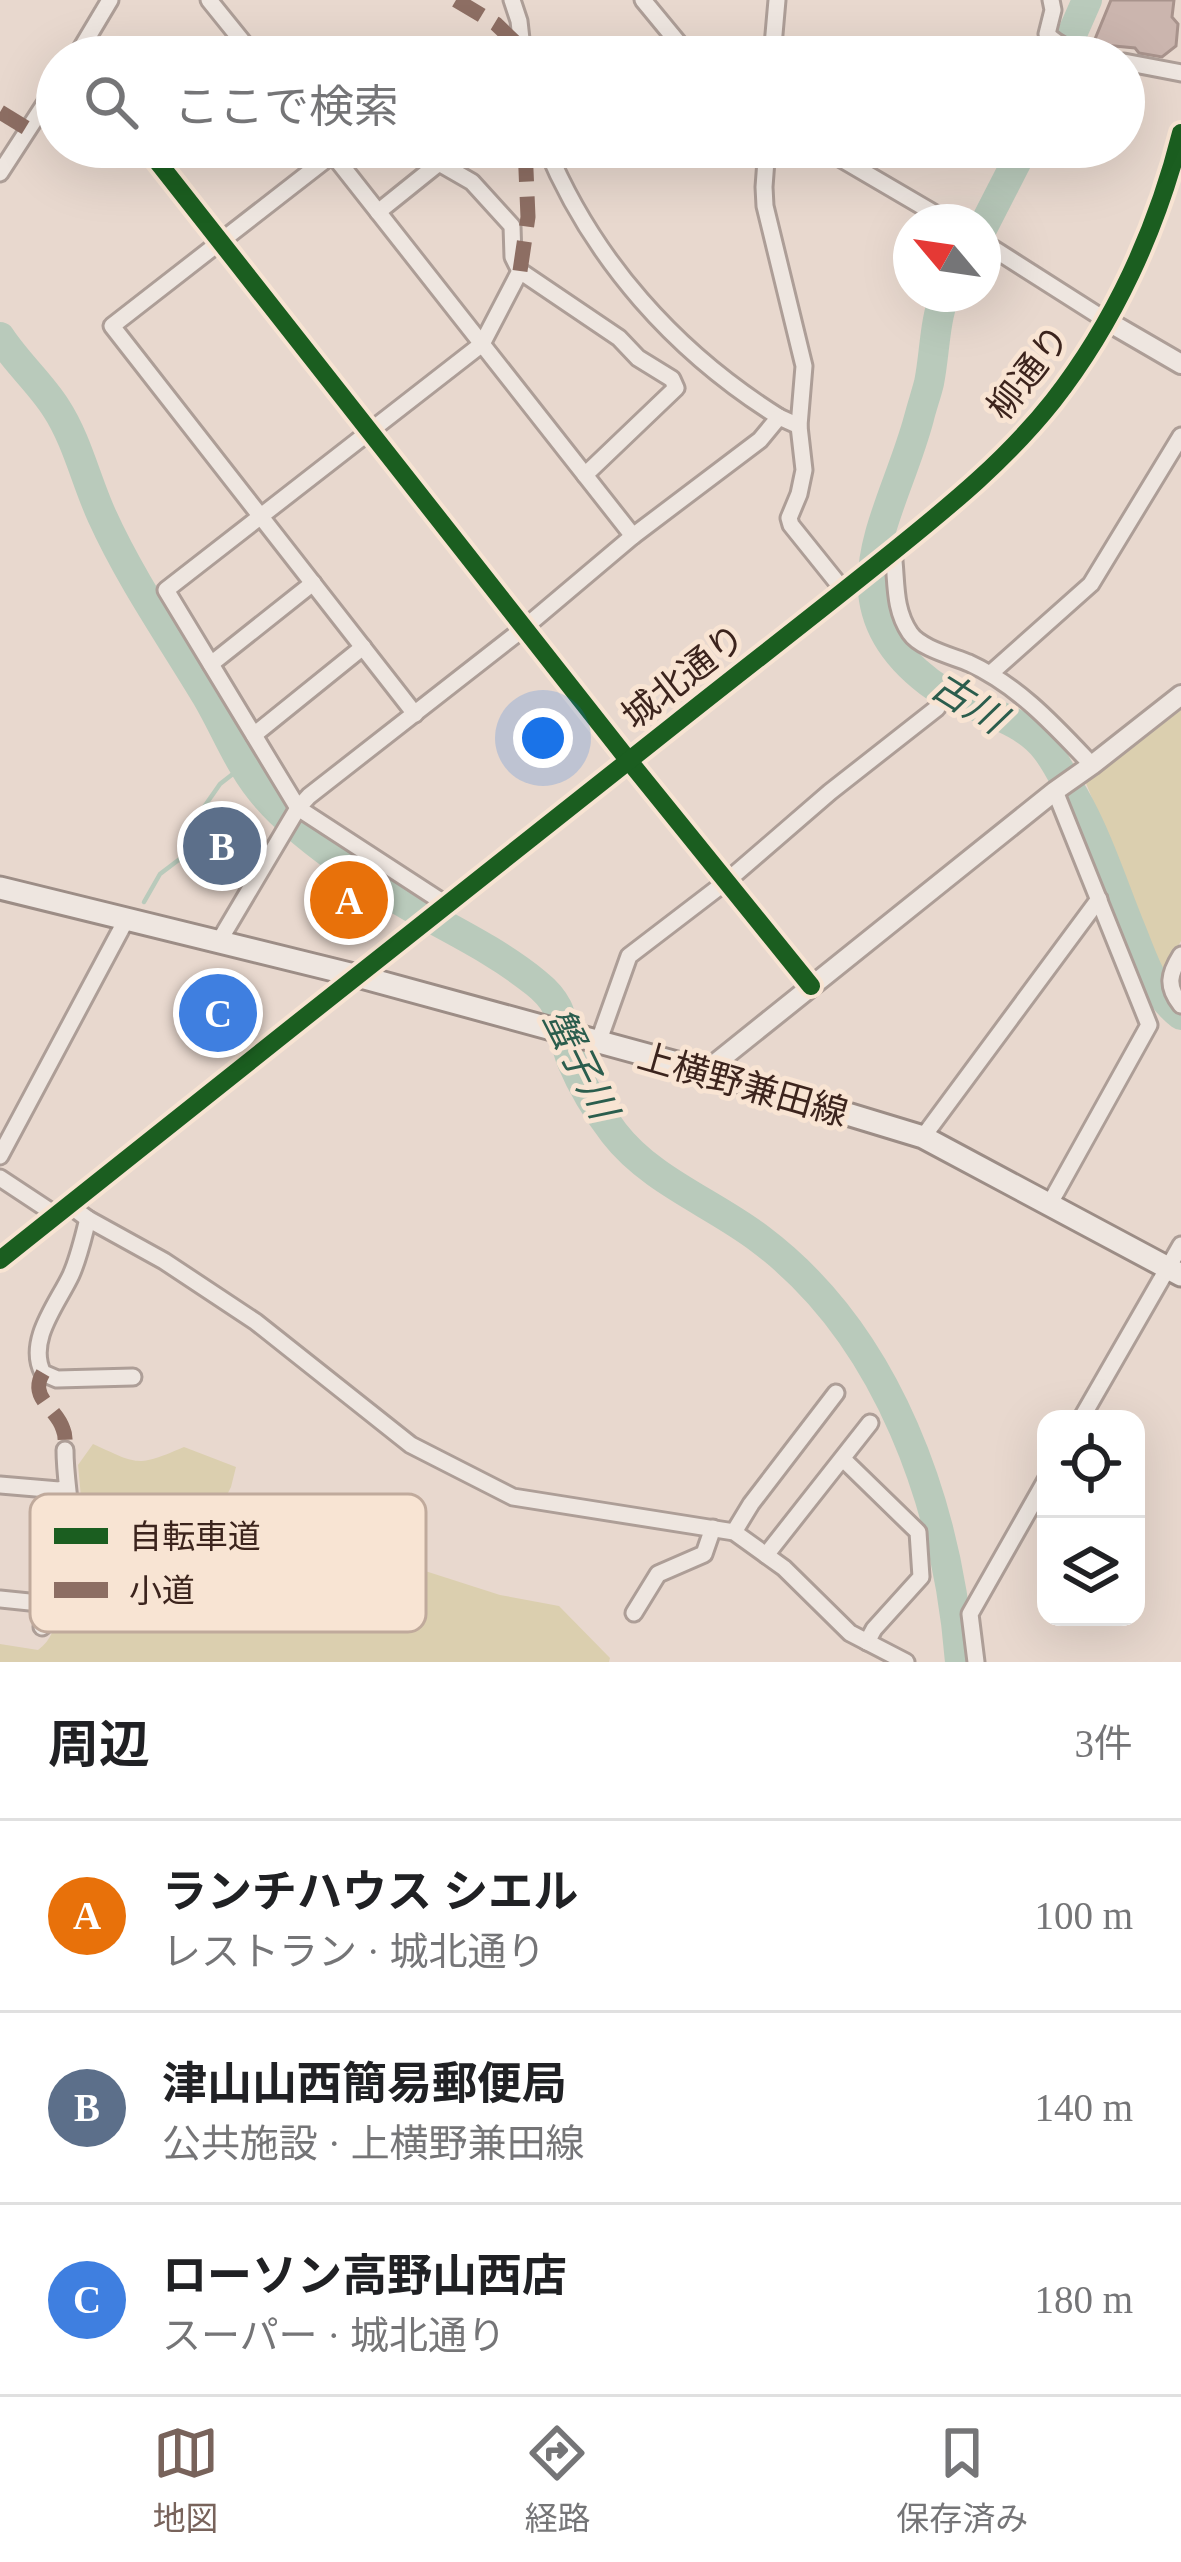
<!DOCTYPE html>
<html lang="ja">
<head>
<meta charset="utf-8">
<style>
	:root { --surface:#fff; --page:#f6f6f6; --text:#202124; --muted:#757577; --line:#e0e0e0; --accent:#78635b }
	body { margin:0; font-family:"Times New Roman","Noto Sans JP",serif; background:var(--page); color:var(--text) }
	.controls { position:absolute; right:36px; bottom:36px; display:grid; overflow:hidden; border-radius:24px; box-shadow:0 12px 48px #0002 }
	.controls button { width:108px; height:108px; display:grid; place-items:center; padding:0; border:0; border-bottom:3px solid var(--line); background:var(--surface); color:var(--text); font:60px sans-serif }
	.compass { position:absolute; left:893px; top:204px; width:108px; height:108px; border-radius:50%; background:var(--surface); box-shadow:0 12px 48px #0002; rotate:299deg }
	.you { position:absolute; left:543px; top:738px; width:42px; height:42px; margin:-30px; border:9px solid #fff; border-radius:50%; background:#1a73e8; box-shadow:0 0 0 18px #1a73e833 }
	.badge { display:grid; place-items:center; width:78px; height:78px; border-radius:50%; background:var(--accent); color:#fff; font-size:39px; font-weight:700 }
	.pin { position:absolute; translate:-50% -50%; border:6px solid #fff; box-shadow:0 3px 12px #0006 }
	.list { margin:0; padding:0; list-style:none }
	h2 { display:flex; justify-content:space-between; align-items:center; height:156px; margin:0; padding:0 48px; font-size:51px }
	h2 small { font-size:39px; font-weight:400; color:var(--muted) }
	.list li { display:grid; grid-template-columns:78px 1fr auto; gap:36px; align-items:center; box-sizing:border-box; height:192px; padding:0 48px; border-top:3px solid var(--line) }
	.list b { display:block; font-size:45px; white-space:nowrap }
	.list p { margin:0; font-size:39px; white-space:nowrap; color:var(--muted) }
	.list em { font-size:39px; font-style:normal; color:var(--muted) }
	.icon { flex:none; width:66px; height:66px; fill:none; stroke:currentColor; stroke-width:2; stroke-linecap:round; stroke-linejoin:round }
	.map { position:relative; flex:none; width:1181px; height:1662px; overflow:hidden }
	.search { position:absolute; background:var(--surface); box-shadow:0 12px 48px #0002; left:36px; right:36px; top:36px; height:132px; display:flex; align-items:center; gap:30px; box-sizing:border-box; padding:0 42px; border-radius:66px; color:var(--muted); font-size:45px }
	.sheet { height:732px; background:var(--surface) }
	nav { display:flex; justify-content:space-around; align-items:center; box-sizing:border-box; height:168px; border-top:3px solid var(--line); background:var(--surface); font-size:33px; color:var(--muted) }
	nav a { display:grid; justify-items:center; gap:6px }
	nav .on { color:var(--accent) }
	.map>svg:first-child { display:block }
</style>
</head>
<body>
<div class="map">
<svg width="1181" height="1662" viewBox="0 0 1181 1662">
	<rect width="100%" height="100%" fill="#e8d8ce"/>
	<g fill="#dbcfaf">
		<path d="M1181,710V941L1162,973L1086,783Z"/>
		<path d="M93,1444C139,1465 137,1467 184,1447L236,1467L231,1487L214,1520L254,1564L289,1555L319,1523L352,1528L394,1561L500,1595L559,1606L610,1658L609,1662H0V1644L38,1650C52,1640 55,1625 62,1609C86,1551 84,1525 78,1465Z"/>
	</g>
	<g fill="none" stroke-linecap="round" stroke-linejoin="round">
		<g stroke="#b9cabb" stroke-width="4.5">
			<path d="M144,902L160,874L189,852L198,840L204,807L220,784L243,766"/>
			<path d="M92,999L125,938"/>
		</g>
		<g stroke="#b9cabb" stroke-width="30">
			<path d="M1062,57L1087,0"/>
			<path d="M983,227L1024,147"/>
			<path d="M945,294C934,323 935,353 929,383C926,395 922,406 919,418C893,516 824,602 929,682C965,709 1018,713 1046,749C1057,763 1065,781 1074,796C1098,838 1113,886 1131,930C1144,962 1153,993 1181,1015"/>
			<path d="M0,337C17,363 41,384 56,408C77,440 86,481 102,516C131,580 171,637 207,697C227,731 240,768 267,798C299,835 369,883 411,907C454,931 498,952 536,983C570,1010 558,1028 572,1062C582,1086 598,1112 614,1133C651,1181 713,1203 760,1239C889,1336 948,1507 960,1662"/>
		</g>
	</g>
	<g fill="#cbb5ae" stroke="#a8938c" stroke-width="3">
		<path d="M1111,0H1174L1172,17L1178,24L1176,46L1162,57L1139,53L1135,48L1093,44Z"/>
		<path d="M337,883L358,895L338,931L317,919Z"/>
		<path d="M219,972L252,991L217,1052L184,1035Z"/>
	</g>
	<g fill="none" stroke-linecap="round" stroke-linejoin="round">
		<defs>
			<g id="minor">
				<path d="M209,0L255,57"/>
				<path d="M512,0L519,21L523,57"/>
				<path d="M643,0L690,57"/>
				<path d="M1051,0L1053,10L1047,34C1060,48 1081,54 1099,57"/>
				<path d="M76,57L110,0"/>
				<path d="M772,57L777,0"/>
				<path d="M1124,62L1181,73"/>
				<path d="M146,147L629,761"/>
				<path d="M327,147L633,536"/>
				<path d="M546,147C593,260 675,352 779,417"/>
				<path d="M767,147L764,187L765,206L804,366L799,426L804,470L799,494L789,518L791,525L844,591"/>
				<path d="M821,147L949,222"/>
				<path d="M333,154L112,326L415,714"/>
				<path d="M0,173L57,85"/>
				<path d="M378,212L439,163L472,182L512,226L513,257L520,271L619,338L638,358L672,379L676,388L585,475"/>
				<path d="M983,242L1107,321"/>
				<path d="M893,552C897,581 893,608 910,633C920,648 952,656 969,663C1019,686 1055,726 1092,765"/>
				<path d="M211,664L313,583"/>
				<path d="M991,673L1091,584L1181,436"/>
				<path d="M254,735L363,647"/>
				<path d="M447,905L298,808L166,590L482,344L520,271"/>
				<path d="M218,943L298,808L309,796L524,628L633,536L760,440L779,417L799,426"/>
				<path d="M1181,955C1169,974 1166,986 1181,1005"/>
				<path d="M598,1043L629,956L727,881L830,792L937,708"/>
				<path d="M923,1137L1099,899"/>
				<path d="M0,1156L126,920"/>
				<path d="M0,1178L56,1215"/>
				<path d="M69,1205L88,1219L164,1261L256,1322L411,1445L513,1497L734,1532L784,1568L850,1633L906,1662"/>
				<path d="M1049,1205L1149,1025L1055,791"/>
				<path d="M88,1219C83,1238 79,1257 71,1275C58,1303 26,1341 43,1373L57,1379L133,1377"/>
				<path d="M1081,1419L1181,1245"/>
				<path d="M843,1459L918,1532L921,1577L874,1629L867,1642"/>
				<path d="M0,1485L59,1490L66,1488"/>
				<path d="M734,1532L751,1504L836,1393"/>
				<path d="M766,1555L870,1423"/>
				<path d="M0,1599L49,1604"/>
				<path d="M634,1613L658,1574L704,1554L713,1528"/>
				<path d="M42,1627C49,1603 65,1580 69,1555C75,1520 65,1486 65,1450"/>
				<path d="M976,1662L970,1614L1046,1480"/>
			</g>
			<g id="tertiary">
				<path d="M1107,321L1181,364"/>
				<path d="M629,761L811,986"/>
				<path d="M706,1071L1055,791L1092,765L1181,695"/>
				<path d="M0,1260C225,1081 449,902 675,724C748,666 822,609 895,550C952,504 1007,459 1053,401C1114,323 1157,229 1181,133"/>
			</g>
			<path id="secondary" d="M0,888L354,975L706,1071L923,1137L1181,1275"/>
		</defs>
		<use href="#minor" stroke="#ad9e97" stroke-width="21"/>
		<use href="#tertiary" stroke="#ad9e97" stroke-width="24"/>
		<use href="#secondary" stroke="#9c8d86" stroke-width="27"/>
		<use href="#minor" stroke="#eee6e0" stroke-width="15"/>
		<use href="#tertiary" stroke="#eee6e0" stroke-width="18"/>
		<use href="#secondary" stroke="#eee6e0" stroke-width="21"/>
		<g stroke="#8d6e63" stroke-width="15" stroke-dasharray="30 15" stroke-linecap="butt">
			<path d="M456,0L496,24L522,49"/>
			<path d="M0,112L28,129"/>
			<path d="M520,271L528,217L525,147"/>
			<path d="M43,1373C28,1398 56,1407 63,1429C66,1436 65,1443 65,1450"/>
		</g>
		<defs>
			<g id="cycleway">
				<path d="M146,147L629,761L811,986"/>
				<path d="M0,1260C225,1081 449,902 675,724C748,666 822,609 895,550C952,504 1007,459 1053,401C1114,323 1157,229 1181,133"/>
			</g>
		</defs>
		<use href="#cycleway" stroke="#f8e4d3" stroke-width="26"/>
		<use href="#cycleway" stroke="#1b5e20" stroke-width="18"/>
	</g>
	<g text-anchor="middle" stroke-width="10" stroke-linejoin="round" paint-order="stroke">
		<g font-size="36" fill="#3c241d" stroke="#f8e4d3">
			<text transform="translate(1028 372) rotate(-52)" y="13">柳通り</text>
			<text transform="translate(683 676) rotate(-38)" y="13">城北通り</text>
			<text transform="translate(743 1084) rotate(16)" y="13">上横野兼田線</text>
		</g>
		<g font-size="39" font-style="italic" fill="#2b5d4d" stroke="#f8e4d3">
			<text transform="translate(969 702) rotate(32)" y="14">古川</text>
			<text transform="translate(581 1063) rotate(64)" y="14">蟹子川</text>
		</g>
	</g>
	<rect x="30" y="1494" width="396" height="138" rx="18" fill="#f8e4d3" stroke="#c0aa9c" stroke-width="3"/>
	<rect x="54" y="1528" width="54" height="16" fill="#1b5e20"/>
	<rect x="54" y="1582" width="54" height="16" fill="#8d6e63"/>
	<g font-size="33" fill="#3c241d">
		<text x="129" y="1548">自転車道</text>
		<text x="129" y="1602">小道</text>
	</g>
</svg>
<div class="controls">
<button><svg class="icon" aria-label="locate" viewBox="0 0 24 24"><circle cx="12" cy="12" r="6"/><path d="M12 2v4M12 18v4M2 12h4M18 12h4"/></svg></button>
<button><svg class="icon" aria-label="layers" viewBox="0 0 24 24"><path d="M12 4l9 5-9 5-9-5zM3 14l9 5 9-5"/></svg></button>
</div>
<svg class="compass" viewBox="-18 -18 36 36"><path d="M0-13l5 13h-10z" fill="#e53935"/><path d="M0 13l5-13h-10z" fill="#757577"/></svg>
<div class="you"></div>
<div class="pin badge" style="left:349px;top:900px;background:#e8710a">A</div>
<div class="pin badge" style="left:222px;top:846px;background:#5c6f8a">B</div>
<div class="pin badge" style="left:218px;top:1013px;background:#3f7fe0">C</div>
<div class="search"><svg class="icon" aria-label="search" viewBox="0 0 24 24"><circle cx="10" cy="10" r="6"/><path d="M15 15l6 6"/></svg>ここで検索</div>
</div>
<section class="sheet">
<h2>周辺<small>3件</small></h2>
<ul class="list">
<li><span class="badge" style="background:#e8710a">A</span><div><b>ランチハウス シエル</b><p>レストラン · 城北通り</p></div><em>100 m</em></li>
<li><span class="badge" style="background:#5c6f8a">B</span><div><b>津山山西簡易郵便局</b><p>公共施設 · 上横野兼田線</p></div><em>140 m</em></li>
<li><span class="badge" style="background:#3f7fe0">C</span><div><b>ローソン高野山西店</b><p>スーパー · 城北通り</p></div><em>180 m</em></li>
</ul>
</section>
<nav>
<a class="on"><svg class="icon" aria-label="map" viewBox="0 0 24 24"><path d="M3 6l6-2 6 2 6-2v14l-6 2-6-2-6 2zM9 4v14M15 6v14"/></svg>地図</a>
<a><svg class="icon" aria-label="directions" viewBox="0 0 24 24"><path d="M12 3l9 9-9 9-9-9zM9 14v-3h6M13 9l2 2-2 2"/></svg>経路</a>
<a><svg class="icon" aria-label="saved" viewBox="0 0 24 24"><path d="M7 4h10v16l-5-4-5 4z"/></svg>保存済み</a>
</nav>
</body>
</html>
